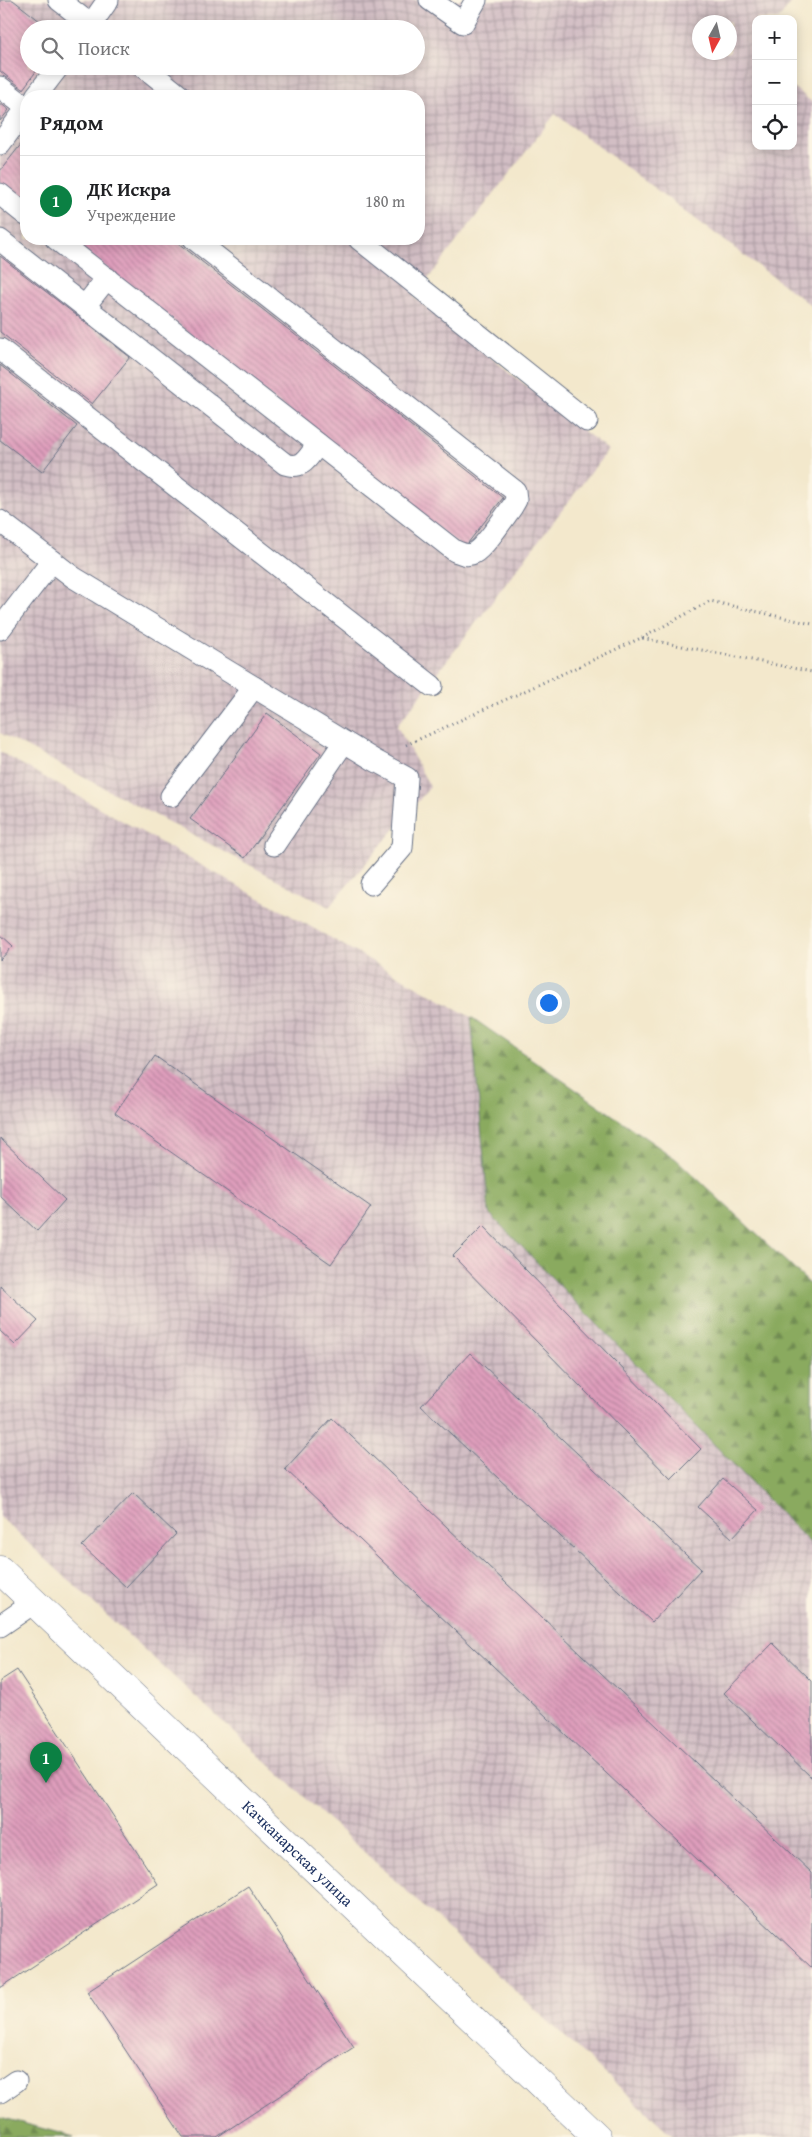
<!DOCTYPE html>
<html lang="ru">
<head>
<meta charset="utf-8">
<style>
	:root { --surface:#fff; --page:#f6f6f6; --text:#202124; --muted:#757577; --line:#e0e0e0; --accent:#0b8043 }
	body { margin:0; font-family:"Gentium Book Plus",serif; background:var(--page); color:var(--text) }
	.controls { position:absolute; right:15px; top:15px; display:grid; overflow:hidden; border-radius:10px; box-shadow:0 2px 12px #0003 }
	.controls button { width:45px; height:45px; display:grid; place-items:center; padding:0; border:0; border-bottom:1px solid var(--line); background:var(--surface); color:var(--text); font:25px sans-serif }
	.compass { position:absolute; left:692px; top:15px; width:45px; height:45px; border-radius:50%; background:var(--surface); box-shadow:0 2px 12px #0003; rotate:188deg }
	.you { position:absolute; left:548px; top:1002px; width:18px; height:18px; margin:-12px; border:4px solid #fff; border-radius:50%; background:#1a73e8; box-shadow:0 0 0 8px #1a73e833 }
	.badge { display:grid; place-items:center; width:32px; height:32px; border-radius:50%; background:var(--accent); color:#fff; font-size:16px; font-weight:700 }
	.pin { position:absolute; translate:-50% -41px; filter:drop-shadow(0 1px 2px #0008) }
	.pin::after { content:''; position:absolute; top:26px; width:18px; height:15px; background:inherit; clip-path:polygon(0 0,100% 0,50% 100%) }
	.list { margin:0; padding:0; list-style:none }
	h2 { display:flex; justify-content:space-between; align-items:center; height:65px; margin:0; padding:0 20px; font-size:21px }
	h2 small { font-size:16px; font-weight:400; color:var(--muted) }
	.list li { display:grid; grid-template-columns:32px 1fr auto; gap:15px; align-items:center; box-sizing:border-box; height:90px; padding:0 20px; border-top:1px solid var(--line) }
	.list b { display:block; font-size:19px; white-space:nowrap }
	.list p { margin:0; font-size:16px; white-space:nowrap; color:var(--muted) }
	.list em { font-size:16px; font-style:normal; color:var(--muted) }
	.icon { flex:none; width:28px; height:28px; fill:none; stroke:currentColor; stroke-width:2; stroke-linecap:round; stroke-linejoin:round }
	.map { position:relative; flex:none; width:812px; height:2137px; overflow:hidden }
	.search { position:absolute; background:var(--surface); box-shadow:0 2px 12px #0003; left:20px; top:20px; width:405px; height:55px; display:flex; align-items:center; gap:12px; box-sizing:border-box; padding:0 18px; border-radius:28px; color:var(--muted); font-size:19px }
	.panel { position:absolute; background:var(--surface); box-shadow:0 2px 12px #0003; left:20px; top:90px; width:405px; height:155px; border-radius:20px }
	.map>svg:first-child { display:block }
</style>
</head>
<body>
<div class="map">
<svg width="812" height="2137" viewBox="0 0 812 2137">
	<defs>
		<pattern id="industrial-grid" width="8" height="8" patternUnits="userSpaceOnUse" patternTransform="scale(1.25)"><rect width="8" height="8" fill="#d2bec4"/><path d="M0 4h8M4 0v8" fill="none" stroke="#aa9ba2"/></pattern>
		<pattern id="forest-firs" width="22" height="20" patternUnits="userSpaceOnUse" patternTransform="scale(1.25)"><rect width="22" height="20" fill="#8aaa5e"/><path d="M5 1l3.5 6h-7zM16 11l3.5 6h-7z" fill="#708b51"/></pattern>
		<pattern id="building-back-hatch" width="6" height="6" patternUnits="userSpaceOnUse" patternTransform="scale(1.25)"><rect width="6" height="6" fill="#df9ebc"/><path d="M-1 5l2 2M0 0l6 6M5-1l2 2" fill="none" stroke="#b4819c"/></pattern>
	</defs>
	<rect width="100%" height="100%" fill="#fcf5e5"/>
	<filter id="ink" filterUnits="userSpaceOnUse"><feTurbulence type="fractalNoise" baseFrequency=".02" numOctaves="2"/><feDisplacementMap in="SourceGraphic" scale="10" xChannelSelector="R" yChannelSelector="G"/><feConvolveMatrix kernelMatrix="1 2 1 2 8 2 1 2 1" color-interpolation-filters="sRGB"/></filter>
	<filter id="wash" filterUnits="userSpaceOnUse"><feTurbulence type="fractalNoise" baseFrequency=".0096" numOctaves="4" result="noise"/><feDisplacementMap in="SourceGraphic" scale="20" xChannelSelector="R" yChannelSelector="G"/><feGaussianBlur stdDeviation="1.12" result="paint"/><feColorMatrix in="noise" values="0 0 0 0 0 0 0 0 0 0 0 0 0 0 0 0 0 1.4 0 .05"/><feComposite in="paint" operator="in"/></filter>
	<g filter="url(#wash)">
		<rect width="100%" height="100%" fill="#f3e8cc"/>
		<g fill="url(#industrial-grid)" fill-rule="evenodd">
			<path d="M0,0H793L779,19H756V50L752,55L756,58V146H793V87L812,102V306L555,114L414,297L608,450L397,726L430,787L329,907L0,733ZM700,22H730V52H700ZM29,29H416V66H29ZM26,96H419V239H26Z"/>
			<path d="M0,752L471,1017L489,1213L812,1545V2137H674L0,1517Z"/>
		</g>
		<g fill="url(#forest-firs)" stroke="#526c5e">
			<path d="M471,1017L676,1159L812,1286V1545L489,1213Z"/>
			<path d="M0,2117L74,2137H0Z"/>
		</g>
		<g id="blocks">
			<g fill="url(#building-back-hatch)">
				<path d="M0,0H13L50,29H29V66H40L23,89L0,71Z"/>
				<path d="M0,103L9,110L0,121Z"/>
				<path d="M26,138V204L0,183V171Z"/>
				<path d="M70,239H173L503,498L464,548Z"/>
				<path d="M0,256L130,357L92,404L0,332Z"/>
				<path d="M0,365L77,426L42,472L0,440Z"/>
				<path d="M267,713L321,753L245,858L190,819Z"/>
				<path d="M0,934L13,946L0,960Z"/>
				<path d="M155,1056L371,1207L331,1264L115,1113Z"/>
				<path d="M0,1138L65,1200L37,1231L0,1196Z"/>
				<path d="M483,1226L701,1449L671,1479L453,1256Z"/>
				<path d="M0,1286L38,1321L15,1345L0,1331Z"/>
				<path d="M470,1353L701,1569L652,1622L421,1406Z"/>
				<path d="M332,1418L812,1873V1968L285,1469Z"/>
				<path d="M723,1479L758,1510L732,1538L698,1507Z"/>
				<path d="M133,1493L176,1534L126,1587L82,1546Z"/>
				<path d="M773,1643L812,1681V1778L724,1693Z"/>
				<path d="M17,1670L158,1884L0,1988V1681Z"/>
				<path d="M248,1886L354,2047L217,2137H183L87,1992Z"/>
			</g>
		</g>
	</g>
	<g filter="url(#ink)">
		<use href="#blocks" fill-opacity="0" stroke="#677084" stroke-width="1"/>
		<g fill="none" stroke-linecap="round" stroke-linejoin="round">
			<defs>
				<g id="service">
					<path d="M59,0L96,29"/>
					<path d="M430,0L463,23L476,0"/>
					<path d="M88,29L108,0"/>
					<path d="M143,66L180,96"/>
					<path d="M0,87L26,107"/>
					<path d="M36,96L59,66"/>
					<path d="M0,144L26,109"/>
					<path d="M0,194L26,215"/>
					<path d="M56,239L455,551C461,553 467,557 474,553C484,548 504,518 512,507L516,500L515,491L194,239"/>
					<path d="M359,239L587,421"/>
					<path d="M0,240L285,464C304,470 308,457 318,444"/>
					<path d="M85,306L107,278"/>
					<path d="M0,349L432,686"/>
					<path d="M0,521L73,577L374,760L407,778L402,848L371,884"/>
					<path d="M0,629L52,561"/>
					<path d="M171,796L254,687"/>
					<path d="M274,845L344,742"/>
					<path d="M0,1626L35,1602"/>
					<path d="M0,2092L16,2081"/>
				</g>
				<g id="minor">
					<path id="s1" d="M0,1570L597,2137"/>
				</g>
			</defs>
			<use href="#service" stroke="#677084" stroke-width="23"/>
			<use href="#minor" stroke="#677084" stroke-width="29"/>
			<g stroke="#677084" stroke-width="3" stroke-dasharray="1 4" stroke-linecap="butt">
				<path d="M642,638L710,601L812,624"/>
				<path d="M406,745L641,638L812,672"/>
			</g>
			<use href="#service" stroke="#fff" stroke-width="21"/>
			<use href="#minor" stroke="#fff" stroke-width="28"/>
		</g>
	</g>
	<g text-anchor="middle" stroke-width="4" stroke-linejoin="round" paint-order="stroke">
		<g font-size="16" fill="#1b2f5e" stroke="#fcf5e5">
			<text dy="6" stroke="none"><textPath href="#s1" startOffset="411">Качканарская улица</textPath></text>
		</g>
	</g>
</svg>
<div class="controls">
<button>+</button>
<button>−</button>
<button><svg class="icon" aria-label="locate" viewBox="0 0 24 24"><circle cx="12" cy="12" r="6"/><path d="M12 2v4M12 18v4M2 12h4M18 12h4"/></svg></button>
</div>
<svg class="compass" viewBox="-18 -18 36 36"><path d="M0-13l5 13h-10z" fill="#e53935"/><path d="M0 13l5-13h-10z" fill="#757577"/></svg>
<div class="you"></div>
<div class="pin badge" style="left:46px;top:1783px">1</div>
<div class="search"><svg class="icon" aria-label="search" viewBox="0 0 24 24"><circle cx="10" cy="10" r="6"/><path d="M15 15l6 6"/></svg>Поиск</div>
<section class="panel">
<h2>Рядом<small></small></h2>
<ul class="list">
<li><span class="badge">1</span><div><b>ДК Искра</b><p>Учреждение</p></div><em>180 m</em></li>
</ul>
</section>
</div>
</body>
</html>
